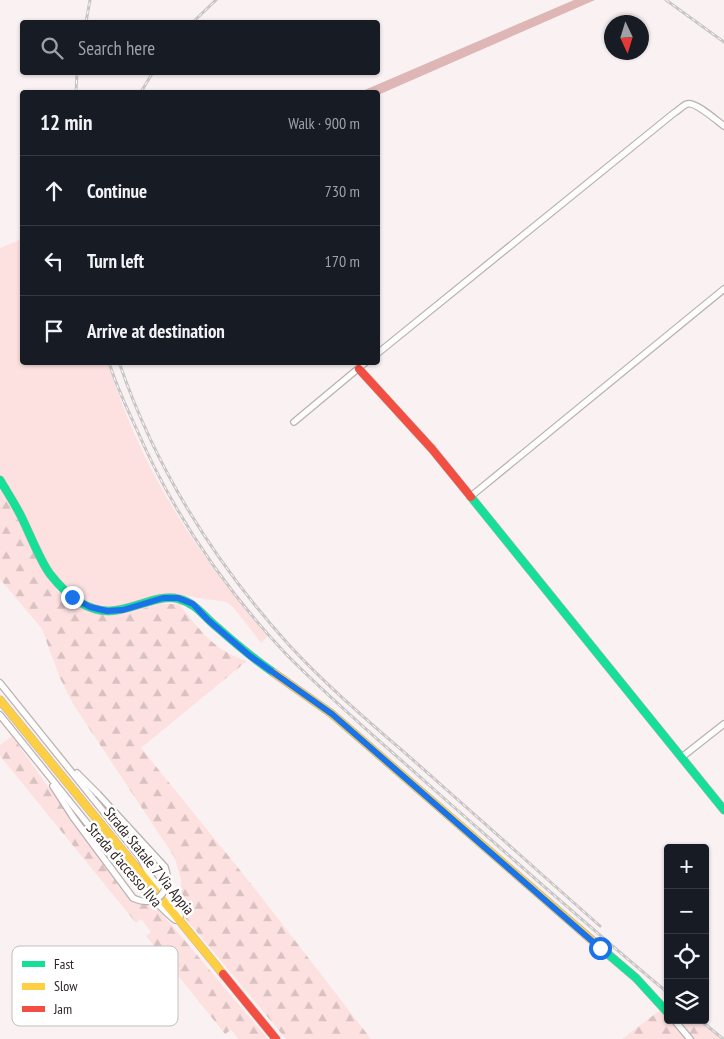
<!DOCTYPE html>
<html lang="en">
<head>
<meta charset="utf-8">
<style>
	:root { --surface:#171b24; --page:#242831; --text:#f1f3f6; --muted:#9ea1a6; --line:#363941 }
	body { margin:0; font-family:"PT Sans Narrow",sans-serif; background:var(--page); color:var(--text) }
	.controls { position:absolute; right:15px; bottom:15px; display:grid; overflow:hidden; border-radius:5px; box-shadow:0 1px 4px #0004 }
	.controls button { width:45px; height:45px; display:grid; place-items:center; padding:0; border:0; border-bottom:1px solid var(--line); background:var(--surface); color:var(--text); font:25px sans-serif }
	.compass { position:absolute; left:604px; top:15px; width:45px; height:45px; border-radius:50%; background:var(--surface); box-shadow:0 1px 4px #0004; rotate:176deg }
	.stop { position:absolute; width:15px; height:15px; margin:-11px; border:4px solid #1a73e8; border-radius:50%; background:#fff }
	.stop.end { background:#1a73e8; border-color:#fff; box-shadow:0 1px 5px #0008 }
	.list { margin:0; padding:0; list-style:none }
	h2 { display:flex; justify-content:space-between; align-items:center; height:65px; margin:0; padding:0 20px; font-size:21px }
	h2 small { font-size:16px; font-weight:400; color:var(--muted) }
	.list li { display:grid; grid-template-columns:32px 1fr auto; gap:15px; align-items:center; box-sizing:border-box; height:70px; padding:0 20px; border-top:1px solid var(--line) }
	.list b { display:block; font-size:19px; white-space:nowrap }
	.list em { font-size:16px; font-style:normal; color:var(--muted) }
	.icon { flex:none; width:28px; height:28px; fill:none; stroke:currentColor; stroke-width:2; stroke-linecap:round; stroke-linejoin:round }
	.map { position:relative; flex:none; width:724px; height:1039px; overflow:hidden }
	.search { position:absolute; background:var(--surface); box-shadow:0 1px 4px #0004; left:20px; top:20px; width:360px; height:55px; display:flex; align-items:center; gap:12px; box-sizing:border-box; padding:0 18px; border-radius:5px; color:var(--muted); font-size:19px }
	.panel { position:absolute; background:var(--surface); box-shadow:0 1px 4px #0004; left:20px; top:90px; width:360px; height:275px; border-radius:5px }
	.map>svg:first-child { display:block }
</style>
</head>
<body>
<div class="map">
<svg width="724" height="1039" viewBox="0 0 724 1039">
	<defs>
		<pattern id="forest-firs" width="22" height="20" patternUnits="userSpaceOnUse" patternTransform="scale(1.25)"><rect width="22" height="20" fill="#fde1e1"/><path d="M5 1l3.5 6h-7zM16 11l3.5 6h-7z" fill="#d9c1c1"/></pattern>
	</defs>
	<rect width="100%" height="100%" fill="#faf2f2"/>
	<path fill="#fde1e1" d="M22,239V362L108,363C129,431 162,497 204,555C224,583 247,609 268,636L261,643L233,607L226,602L180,595L110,608L87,602L67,589L51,571L8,486L0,475V248Z"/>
	<g fill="url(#forest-firs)">
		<path d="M0,489L16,516L43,571L59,593L81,608L106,615L124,614L159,604H179C200,630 213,650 247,661L141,748L252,885L371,1039H286L181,913V880L175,858L73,704L59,676L42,629L0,579Z"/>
		<path d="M12,736L126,896L141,905L153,903L268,1039H238L231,1030L225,1034L146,936L151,932L141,919L136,923L0,756V745Z"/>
		<path d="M668,1004V1020H704L724,1039H622Z"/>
	</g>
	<path fill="#dfb6b6" d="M574,0H595L378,95V92H360Z"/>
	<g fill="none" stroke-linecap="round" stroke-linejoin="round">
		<defs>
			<g id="street">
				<path d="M378,353L674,113C678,111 682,106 687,104C695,101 717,121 724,126"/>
				<path d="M294,422L366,362"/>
				<path d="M470,497L724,289"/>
				<path d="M0,683L140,857L150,876L171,900L180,916"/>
				<path d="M0,715L124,869C142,886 157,905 175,920"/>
				<path d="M682,757L724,724"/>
				<path d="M77,773L98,794"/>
				<path d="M53,786L73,817"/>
				<path d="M674,1020L690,1039"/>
			</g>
			<g id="fast">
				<path d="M0,480C7,492 15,504 21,516C29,532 40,561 50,574C64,592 85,611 109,611C132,611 158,593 179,599C196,603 205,618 218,628C236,644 254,659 274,673"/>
				<path d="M471,497L724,810"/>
				<path d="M602,949L636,978L668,1013"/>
			</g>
			<g id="slow">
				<path d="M274,673L332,714L602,949"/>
				<path d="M0,700L223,974"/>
			</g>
			<g id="jam">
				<path d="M359,369L432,449L471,497"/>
				<path d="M223,974L276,1039"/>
			</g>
		</defs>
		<use href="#street" stroke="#bbb1b1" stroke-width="8"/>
		<use href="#fast" stroke="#bbb1b1" stroke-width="9"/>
		<use href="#slow" stroke="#bbb1b1" stroke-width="9"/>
		<use href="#jam" stroke="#bbb1b1" stroke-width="9"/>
		<use href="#street" stroke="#fefdfd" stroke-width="5.5"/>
		<use href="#fast" stroke="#16e098" stroke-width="8"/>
		<use href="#slow" stroke="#ffcf43" stroke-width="8"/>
		<use href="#jam" stroke="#f24e42" stroke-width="8"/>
		<defs>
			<g id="rail">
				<path d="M666,0L724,42"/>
				<path d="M86,22L90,0"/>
				<path d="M193,22L216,0"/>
				<path d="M76,92L77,72"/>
				<path d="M141,92L153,72"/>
				<path d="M109,362C116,386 127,408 137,430C173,513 224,588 286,654C334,703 387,747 438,793C514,860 590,928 668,993"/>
				<path d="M119,362C155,467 215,563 289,645C335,695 389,738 439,783C493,831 546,878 600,926"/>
				<path d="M700,1020L723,1039"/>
			</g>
		</defs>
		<use href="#rail" stroke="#c8c5c5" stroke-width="3"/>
		<use href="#rail" stroke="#fff" stroke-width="1" stroke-dasharray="4" stroke-linecap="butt"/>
		<defs>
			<path id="street-bridge" d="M73,817L133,898C156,909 173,891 165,867L98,794"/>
		</defs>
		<use href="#street-bridge" stroke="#bbb1b1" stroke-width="8" stroke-linecap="butt"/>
		<use href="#street-bridge" stroke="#fefdfd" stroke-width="5.5"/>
	</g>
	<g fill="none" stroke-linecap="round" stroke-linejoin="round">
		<path stroke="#1a73e8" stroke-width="6" d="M72,597L90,607L107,611L123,610L163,598H178L193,604L208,620L250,656L332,714L600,948"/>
	</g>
	<g text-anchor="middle" stroke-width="5" stroke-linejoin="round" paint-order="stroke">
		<g font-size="15" fill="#312424" stroke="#fff">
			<text transform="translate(149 861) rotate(51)" y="5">Strada Statale 7 Via Appia</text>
			<text transform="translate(124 865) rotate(49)" y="5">Strada d'accesso Ilva</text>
		</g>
	</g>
	<rect x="12" y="946" width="166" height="80" rx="8" fill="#fff" stroke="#c1bdbd" stroke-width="1"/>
	<rect x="22" y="961" width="23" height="6" fill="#16e098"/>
	<rect x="22" y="983" width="23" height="7" fill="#ffcf43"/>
	<rect x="22" y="1006" width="23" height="6" fill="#f24e42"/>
	<g font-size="14" fill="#312424">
		<text x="54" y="969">Fast</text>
		<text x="54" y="991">Slow</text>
		<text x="54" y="1014">Jam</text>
	</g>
</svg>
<div class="controls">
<button>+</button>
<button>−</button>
<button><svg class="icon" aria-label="locate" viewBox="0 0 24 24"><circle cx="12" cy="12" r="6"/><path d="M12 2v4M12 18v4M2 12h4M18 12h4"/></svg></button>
<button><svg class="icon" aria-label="layers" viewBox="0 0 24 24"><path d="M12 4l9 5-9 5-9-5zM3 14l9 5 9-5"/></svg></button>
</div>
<svg class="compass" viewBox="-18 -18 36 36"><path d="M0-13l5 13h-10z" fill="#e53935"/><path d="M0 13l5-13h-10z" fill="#9ea1a6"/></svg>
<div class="stop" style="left:600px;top:948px"></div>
<div class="stop end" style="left:72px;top:597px"></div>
<div class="search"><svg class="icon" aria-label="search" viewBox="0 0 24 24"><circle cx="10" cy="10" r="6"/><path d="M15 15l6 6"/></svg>Search here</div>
<section class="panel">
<h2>12 min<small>Walk · 900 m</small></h2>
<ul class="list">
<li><svg class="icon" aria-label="ahead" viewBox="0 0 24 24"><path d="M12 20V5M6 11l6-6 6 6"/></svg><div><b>Continue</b></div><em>730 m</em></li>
<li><svg class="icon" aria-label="left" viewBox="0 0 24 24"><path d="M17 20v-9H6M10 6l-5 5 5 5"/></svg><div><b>Turn left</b></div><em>170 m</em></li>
<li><svg class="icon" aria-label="arrive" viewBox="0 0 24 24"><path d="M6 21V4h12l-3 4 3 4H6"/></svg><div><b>Arrive at destination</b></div></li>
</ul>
</section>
</div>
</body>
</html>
